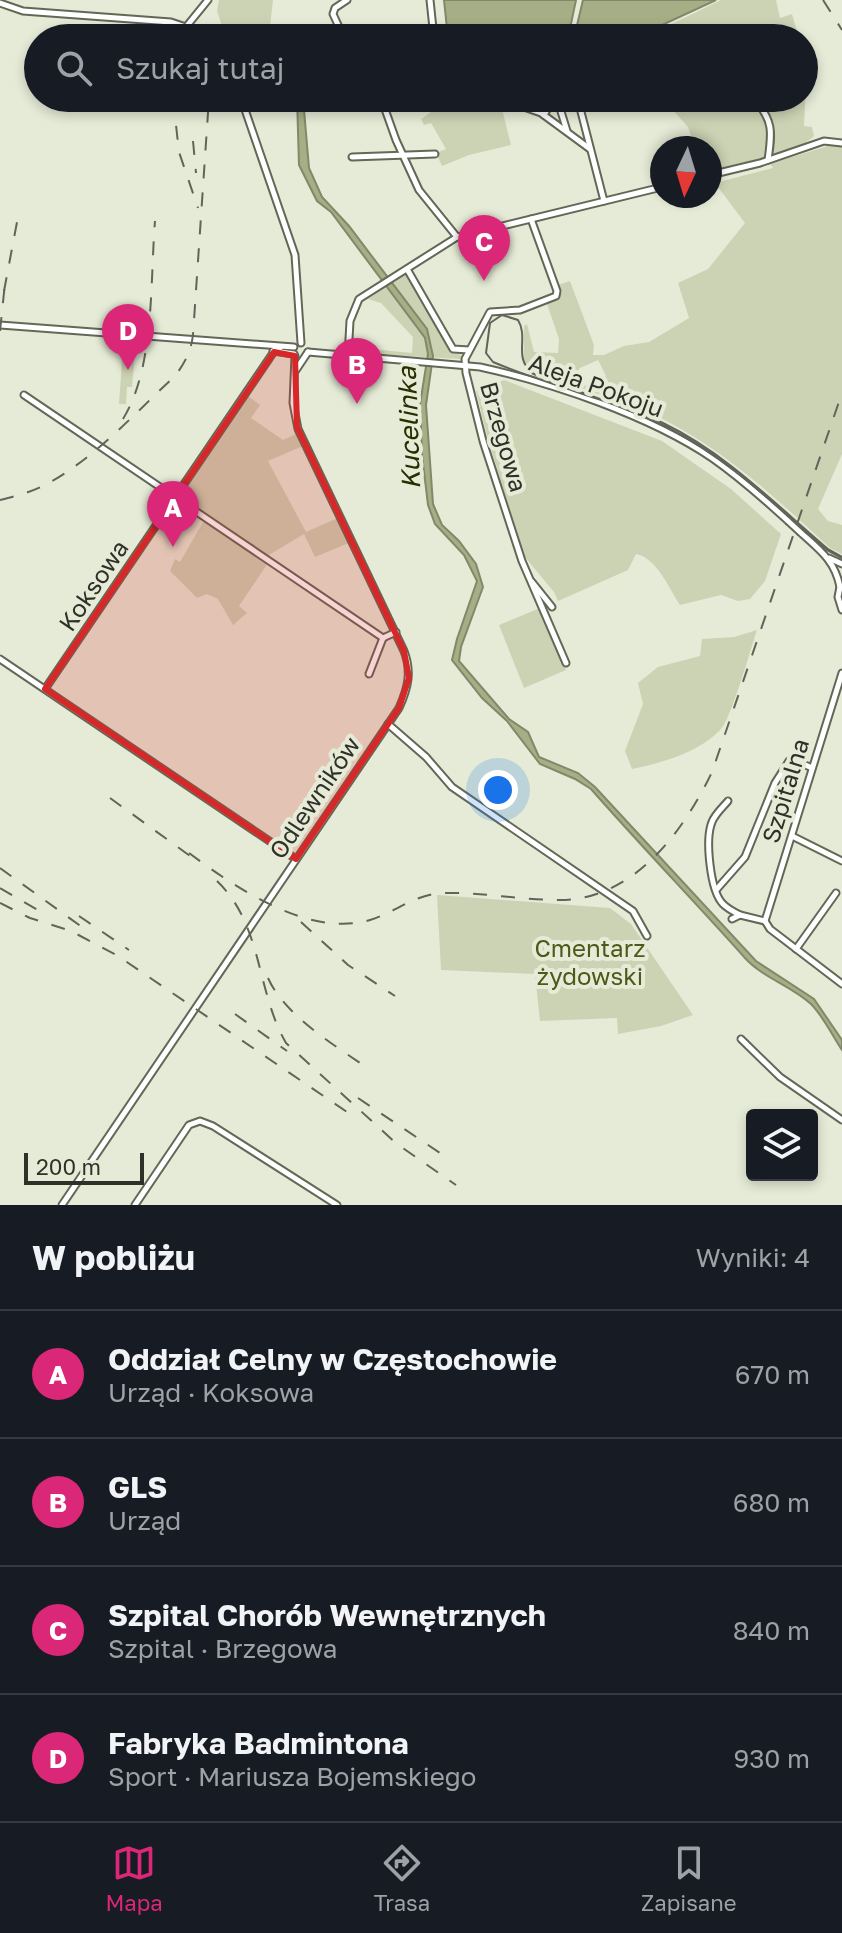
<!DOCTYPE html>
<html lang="pl">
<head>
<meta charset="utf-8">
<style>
	:root { --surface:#171b24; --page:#20242c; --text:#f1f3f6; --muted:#9ea1a6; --line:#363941; --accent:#db2777 }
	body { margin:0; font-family:"Golos Text",sans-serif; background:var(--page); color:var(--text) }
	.controls { position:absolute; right:24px; bottom:24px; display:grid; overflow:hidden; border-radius:8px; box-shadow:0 4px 12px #0003 }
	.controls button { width:72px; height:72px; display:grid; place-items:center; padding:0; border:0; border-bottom:2px solid var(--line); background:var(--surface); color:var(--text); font:40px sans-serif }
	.compass { position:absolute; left:650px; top:136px; width:72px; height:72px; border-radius:50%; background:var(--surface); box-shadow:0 4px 12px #0003; rotate:184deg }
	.scale { position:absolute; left:24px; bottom:20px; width:120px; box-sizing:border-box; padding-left:8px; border:4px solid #2f3129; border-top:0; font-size:22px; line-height:28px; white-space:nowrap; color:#2f3129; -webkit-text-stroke:6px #e6ebd7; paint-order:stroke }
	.you { position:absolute; left:498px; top:790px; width:28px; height:28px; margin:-20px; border:6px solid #fff; border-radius:50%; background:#1a73e8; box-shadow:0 0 0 12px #1a73e833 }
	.badge { display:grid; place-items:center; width:52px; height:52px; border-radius:50%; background:var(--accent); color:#fff; font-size:26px; font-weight:700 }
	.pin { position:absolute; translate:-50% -66px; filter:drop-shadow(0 2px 4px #0008) }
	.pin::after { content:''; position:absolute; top:42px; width:28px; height:24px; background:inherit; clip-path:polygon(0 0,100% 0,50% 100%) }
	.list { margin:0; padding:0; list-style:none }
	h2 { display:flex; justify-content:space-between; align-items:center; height:104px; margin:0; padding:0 32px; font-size:34px }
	h2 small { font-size:26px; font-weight:400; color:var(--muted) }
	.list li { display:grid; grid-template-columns:52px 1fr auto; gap:24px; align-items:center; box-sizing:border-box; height:128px; padding:0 32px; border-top:2px solid var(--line) }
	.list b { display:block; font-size:30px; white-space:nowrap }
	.list p { margin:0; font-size:26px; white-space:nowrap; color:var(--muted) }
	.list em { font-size:26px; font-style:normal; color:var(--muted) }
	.icon { flex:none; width:44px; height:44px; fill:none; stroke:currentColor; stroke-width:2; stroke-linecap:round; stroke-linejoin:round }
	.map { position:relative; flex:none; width:842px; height:1205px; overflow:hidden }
	.search { position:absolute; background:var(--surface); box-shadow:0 4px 12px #0003; left:24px; right:24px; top:24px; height:88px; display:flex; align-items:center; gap:20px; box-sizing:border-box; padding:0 28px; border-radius:44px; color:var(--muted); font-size:30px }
	.sheet { height:616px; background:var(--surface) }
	nav { display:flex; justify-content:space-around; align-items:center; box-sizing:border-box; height:112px; border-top:2px solid var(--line); background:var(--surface); font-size:22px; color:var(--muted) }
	nav a { display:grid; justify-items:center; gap:4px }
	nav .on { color:var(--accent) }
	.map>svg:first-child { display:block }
</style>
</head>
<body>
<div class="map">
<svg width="842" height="1205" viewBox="0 0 842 1205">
	<rect width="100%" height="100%" fill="#e6ebd7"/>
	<g fill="#ccd3b4">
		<path d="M219,0H273L269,35L223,29L217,11Z"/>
		<path d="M721,0H776L780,18L792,14L799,38H643Z"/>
		<path d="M804,53L807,63L804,126L812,127L814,136C798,153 735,164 710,170V148H695L688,127L662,98H680L689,111L745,103L744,98H804Z"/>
		<path d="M451,98H491L500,101L511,145L469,155L442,166L436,153L446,149L431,123L424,125L421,119Z"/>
		<path d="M831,145L842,146V454L818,509L828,521L842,525V554L830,548C776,498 727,452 661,418C635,405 607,397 580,388L606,376L598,360L580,368L568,383L528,368L524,361V326L527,324L534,352L558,353L559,339L546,301L562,293L558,285L570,281L594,345L593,355H604L624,346L649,342L689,318L678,283L708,269L745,223L715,183L773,168L770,164Z"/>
		<path d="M406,274L451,353L462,355L460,359L356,353L352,347L412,353L413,337L381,303L368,299Z"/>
		<path d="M123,346L135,354L132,387H127L126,404H119Z"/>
		<path d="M504,380L662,441L731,489L781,534L765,581L750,599L738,601L721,595L680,605C668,587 657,558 636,554L628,570L558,601L554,592L524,556L487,436L476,391Z"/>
		<path d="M248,396L260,405L251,418L283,440L296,434L303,446L268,461L306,532L338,518L349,543L315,557L304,534L262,559L268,563L239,606L247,613L233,625L218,599L207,594L197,598L170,571L175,559L180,562L206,517L180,497Z"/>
		<path d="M540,608L566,670L524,688L499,625Z"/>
		<path d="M757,630C751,648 731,719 721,729C700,752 662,763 632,769L625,751L643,704L638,683L658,667L700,656L702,639L734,637Z"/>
		<path d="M437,895L610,908L631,924L693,1015L661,1026L618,1034L617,1018L540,1021L535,974L441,970Z"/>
	</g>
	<g fill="#a5ae85" stroke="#828869" stroke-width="2">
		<path d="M444,0H576L568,38H448Z"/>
		<path d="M583,0H716L634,38H574Z"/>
		<path d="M297,98H303L309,168L322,197L349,226L427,329L433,356L426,405L433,504L442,525L459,541L476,564L483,587L461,647L459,661L509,719L528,732L539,757L578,773L595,787L756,961L814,999L842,1040V1050C832,1035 823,1016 811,1004C792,986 763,978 745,958C695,902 641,846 591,789L575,779L540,764L507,721L482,698L452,660L457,639L477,581L464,555L435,524L428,505L422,455L420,404L428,354L425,338L331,212L317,201L299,165Z"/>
	</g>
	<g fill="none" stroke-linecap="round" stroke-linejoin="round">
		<defs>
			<g id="minor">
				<path d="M430,0L434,38"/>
				<path d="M0,3L23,11L171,22L186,27L201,38"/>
				<path d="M186,27L208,0"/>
				<path d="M344,38L333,14L335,8L347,0"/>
				<path d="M241,98L295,255L301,343"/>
				<path d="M381,98L396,140L419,190L457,237"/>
				<path d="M498,98L541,113L590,149"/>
				<path d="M753,98C774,120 772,133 768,160"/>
				<path d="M579,104L604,201"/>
				<path d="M544,115L551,103L559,105L567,131"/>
				<path d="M352,157L435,154"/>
				<path d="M710,175L760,163L824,141L842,143"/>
				<path d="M531,219L557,291L556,296L520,310L490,312L465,359L466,373L483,441L522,561L566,663"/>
				<path d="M407,269L453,349L469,350"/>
				<path d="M0,325L294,347"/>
				<path d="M273,351L294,354"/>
				<path d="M308,352L480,367C553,383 650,416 712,458C739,477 764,499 788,521"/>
				<path d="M348,357L350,321L359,299L457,237L662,187"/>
				<path d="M296,370L308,352"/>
				<path d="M24,395L383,638L396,632"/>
				<path d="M801,533C820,550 835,561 840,587"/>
				<path d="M829,558L842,564"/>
				<path d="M532,582L552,607"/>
				<path d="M840,587L838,597L842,610"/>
				<path d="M0,659L296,859"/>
				<path d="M369,674L383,638"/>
				<path d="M45,689L275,350L281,347"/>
				<path d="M388,724L426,757L452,787L633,911L647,936"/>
				<path d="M728,801C723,807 715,814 712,822C705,839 710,891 723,904C728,909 734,912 740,915"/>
				<path d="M792,836L842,861"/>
				<path d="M716,890L745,857L775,783L789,761L792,759L812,768"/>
				<path d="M732,919L740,915L765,921"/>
				<path d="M765,921L842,673"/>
				<path d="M765,921L770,929L842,984"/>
				<path d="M796,949L836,893"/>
				<path d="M741,1039L780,1077L842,1120"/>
				<path d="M62,1205L399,708C408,688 412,672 404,651L298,429L293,403L295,356"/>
				<path d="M135,1205L189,1125L200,1121L213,1126L337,1205"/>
			</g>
		</defs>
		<use href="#minor" stroke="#636756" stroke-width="9"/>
		<use href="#minor" stroke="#fff" stroke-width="5"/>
		<path stroke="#616459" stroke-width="2" d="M842,557L828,549C775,504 727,454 663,423C621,403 573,395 532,373C513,357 529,338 518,320L502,315L490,323L486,353L493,362C550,386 611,399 666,427C728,458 776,506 827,550L842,558"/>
		<g stroke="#616459" stroke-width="2" stroke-dasharray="14 14" stroke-linecap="butt">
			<path d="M823,0L842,30"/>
			<path d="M121,25L139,38"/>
			<path d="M187,36L188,38"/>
			<path d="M173,98L179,152L198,208"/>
			<path d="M196,102V98"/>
			<path d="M193,141L196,173"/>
			<path d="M4,291L17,222"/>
			<path d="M0,331L5,283"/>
			<path d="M123,419C155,367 150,282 155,221"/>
			<path d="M0,500C16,496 32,492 47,484C95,458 135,413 175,376C185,363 191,351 193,335L209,98"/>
			<path d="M110,798L197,861"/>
			<path d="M189,853C236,888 309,938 370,920C396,912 415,894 443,893C481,892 520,900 558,900C632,901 683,833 712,772L842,393"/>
			<path d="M0,868L86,930"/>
			<path d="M217,881C263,925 256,991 286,1043L397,1144L456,1185"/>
			<path d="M0,888L41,912"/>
			<path d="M0,903L30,918L71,931L118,956L347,1112"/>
			<path d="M79,916L129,950"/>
			<path d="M301,922L348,965L395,996"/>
			<path d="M268,978C284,1014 331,1043 363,1065"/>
			<path d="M235,1014L287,1051"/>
			<path d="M358,1098L446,1157"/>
		</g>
		<defs>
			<path id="minor-bridge" d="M788,521L801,533"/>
		</defs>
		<use href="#minor-bridge" stroke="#636756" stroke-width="9" stroke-linecap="butt"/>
		<use href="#minor-bridge" stroke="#fff" stroke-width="5"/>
	</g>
	<path fill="#d62828" fill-opacity="0.2" stroke="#d62828" stroke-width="6" stroke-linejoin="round" d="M274,352L295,356L297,427L404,651L409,678L399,708L296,859L45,689Z"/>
	<g text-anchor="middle" stroke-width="8" stroke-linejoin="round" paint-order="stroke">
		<g font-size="24" fill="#2f3129" stroke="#e6ebd7">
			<text transform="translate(596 386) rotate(20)" y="8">Aleja Pokoju</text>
			<text transform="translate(503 437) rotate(74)" y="8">Brzegowa</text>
			<text transform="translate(94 586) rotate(-56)" y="8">Koksowa</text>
			<text transform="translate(786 791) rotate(-73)" y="8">Szpitalna</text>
			<text transform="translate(315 798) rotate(-56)" y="8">Odlewników</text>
		</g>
		<g font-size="24" fill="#4f5819" stroke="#e6ebd7">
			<text x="590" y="957">Cmentarz<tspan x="590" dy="28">żydowski</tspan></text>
		</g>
		<g font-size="26" font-style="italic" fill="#282e00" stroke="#e6ebd7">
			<text transform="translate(409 428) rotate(-92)" y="9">Kucelinka</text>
		</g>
	</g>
</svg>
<div class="controls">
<button><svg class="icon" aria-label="layers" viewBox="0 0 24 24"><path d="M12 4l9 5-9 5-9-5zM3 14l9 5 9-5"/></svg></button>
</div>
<svg class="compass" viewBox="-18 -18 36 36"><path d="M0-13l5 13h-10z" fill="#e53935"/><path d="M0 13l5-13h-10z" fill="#9ea1a6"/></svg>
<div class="scale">200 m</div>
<div class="you"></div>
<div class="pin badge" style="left:173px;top:547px">A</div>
<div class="pin badge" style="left:357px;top:404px">B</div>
<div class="pin badge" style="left:484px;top:281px">C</div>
<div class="pin badge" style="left:128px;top:370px">D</div>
<div class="search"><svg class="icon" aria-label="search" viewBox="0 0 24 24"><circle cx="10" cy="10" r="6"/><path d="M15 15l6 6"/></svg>Szukaj tutaj</div>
</div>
<section class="sheet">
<h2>W pobliżu<small>Wyniki: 4</small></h2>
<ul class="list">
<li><span class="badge">A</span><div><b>Oddział Celny w Częstochowie</b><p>Urząd · Koksowa</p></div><em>670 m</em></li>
<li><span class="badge">B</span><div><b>GLS</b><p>Urząd</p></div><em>680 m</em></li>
<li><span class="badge">C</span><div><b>Szpital Chorób Wewnętrznych</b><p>Szpital · Brzegowa</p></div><em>840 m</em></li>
<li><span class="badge">D</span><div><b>Fabryka Badmintona</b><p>Sport · Mariusza Bojemskiego</p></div><em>930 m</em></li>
</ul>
</section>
<nav>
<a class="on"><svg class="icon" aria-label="map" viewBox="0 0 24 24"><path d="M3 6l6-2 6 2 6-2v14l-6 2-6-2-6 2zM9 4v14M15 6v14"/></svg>Mapa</a>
<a><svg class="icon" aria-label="directions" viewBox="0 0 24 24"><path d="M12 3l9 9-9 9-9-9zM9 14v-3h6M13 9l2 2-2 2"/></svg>Trasa</a>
<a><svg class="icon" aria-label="saved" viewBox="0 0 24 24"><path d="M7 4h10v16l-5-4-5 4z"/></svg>Zapisane</a>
</nav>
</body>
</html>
